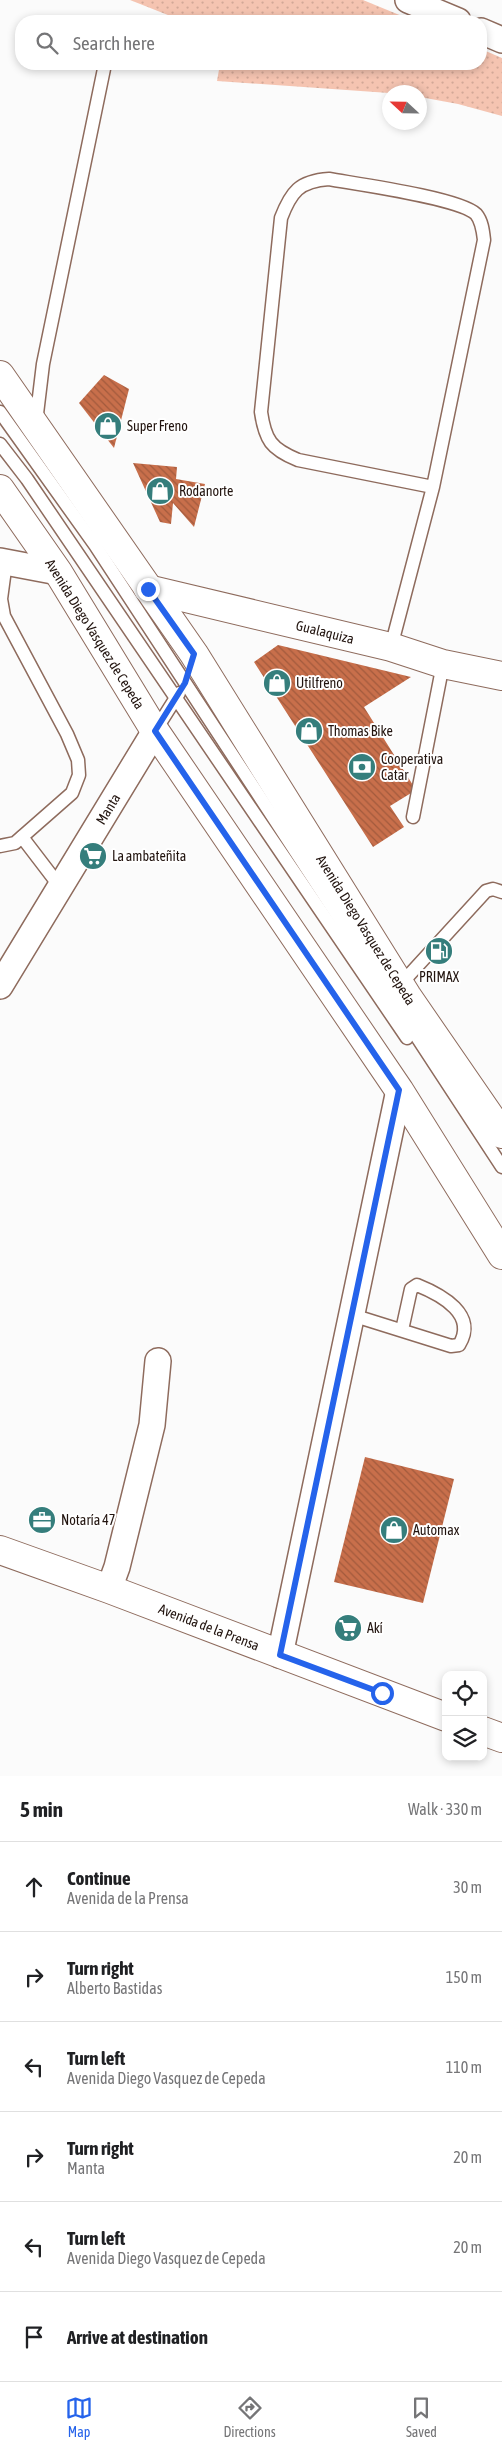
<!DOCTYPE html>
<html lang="en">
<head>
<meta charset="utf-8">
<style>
	:root { --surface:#fff; --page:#f6f6f6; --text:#202124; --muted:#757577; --line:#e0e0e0; --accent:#2563eb }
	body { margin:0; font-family:"Asap Condensed",sans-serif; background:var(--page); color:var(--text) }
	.controls { position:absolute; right:15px; bottom:15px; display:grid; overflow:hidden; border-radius:10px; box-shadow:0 2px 8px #0003 }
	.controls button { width:45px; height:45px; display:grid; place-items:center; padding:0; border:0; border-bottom:1px solid var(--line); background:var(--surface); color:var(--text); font:25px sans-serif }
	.compass { position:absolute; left:382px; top:85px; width:45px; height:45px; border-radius:50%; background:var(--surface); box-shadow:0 2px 8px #0003; rotate:292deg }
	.stop { position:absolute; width:15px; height:15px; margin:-11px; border:4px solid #2563eb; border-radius:50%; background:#fff }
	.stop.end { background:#2563eb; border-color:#fff; box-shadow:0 1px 5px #0008 }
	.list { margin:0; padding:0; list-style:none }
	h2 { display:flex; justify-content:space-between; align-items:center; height:65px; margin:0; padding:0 20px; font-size:21px }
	h2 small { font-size:16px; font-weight:400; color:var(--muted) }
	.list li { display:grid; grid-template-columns:32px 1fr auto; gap:15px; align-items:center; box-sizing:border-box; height:90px; padding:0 20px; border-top:1px solid var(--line) }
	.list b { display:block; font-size:19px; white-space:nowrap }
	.list p { margin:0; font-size:16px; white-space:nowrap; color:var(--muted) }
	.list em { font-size:16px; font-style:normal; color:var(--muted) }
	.icon { flex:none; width:28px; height:28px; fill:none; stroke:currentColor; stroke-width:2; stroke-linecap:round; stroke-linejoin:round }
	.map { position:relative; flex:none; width:502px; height:1776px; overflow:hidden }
	.search { position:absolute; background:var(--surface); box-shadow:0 2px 8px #0003; left:15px; right:15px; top:15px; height:55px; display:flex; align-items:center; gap:12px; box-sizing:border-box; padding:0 18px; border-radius:20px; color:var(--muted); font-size:19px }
	.sheet { height:605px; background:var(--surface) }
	nav { display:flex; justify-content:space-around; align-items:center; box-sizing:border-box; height:70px; border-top:1px solid var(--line); background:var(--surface); font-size:14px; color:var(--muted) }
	nav a { display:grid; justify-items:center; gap:2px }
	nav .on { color:var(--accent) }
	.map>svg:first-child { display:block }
</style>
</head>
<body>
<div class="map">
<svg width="502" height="1776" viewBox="0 0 502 1776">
	<defs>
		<pattern id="park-dots" width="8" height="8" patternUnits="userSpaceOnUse" patternTransform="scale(1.25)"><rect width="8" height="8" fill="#f5c4b1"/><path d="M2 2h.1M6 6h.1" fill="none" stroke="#d2a897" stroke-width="1.8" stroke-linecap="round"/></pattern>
		<pattern id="building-back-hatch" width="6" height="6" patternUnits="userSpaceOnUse" patternTransform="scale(1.25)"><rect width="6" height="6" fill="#c86f4b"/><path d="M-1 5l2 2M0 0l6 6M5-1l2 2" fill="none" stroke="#a25a3d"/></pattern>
	</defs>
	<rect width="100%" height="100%" fill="#fbfbfb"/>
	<g fill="url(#park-dots)">
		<path d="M130,0H363L414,21H183Z"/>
		<path d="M481,49L502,58V116L458,104L420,97V92L389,93L217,81L220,64H481Z"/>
	</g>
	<g fill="url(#building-back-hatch)">
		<path d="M104,375L129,389L114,448L79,403Z"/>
		<path d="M133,463L177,467L176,479L205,484L194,527L173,503L171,524L160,522Z"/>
		<path d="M278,645L411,677L364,707L416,790L390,806L404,827L373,847L254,662Z"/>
		<path d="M365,1457L454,1479L423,1603L334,1582Z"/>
	</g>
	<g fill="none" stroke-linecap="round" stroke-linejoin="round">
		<defs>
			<g id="service">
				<path d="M0,412L95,545L502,1167"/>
				<path d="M36,422L43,364L105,64"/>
				<path d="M0,444L27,479L407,1038"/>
				<path d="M391,647L433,487L484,240C483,231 482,221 476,214C459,198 357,184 329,179C299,181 291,192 281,218L261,412C265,440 271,449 298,460L433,487"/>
				<path d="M155,731L179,693"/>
				<path d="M413,817L443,664"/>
				<path d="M22,837L61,888"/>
				<path d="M0,846L15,843L72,793L79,775L78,760L67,734L4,616L1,599L6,562"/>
				<path d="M400,985L486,891L493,889L502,892"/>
				<path d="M352,1315L451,1346L459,1345C478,1315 442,1295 417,1285L411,1289L402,1330"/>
			</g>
			<g id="minor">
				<path d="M408,0L458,21"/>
				<path d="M481,31L502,40"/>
				<path d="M0,561L58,572"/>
				<path d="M0,986L155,731"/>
				<path d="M109,1589L117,1567L152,1425L158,1361"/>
				<path d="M280,1655L399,1090"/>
			</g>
			<path id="tertiary" d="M148,589L391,647L443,664L502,676"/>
			<g id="primary">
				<path d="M0,375L194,654L407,996L502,1134"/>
				<path d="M0,489L58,572L155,731L399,1090L502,1255"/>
				<path d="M0,1550L109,1589L446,1717"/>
				<path d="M483,1731L502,1738"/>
			</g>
		</defs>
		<use href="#service" stroke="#8e6b5d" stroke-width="15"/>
		<use href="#minor" stroke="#8e6b5d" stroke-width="28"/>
		<use href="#tertiary" stroke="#8e6b5d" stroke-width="30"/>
		<use href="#primary" stroke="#8e6b5d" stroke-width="30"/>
		<use href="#service" stroke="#fff" stroke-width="12"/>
		<use href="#minor" stroke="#fff" stroke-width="25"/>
		<use href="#tertiary" stroke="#fff" stroke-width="28"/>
		<use href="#primary" stroke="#fff" stroke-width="28"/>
	</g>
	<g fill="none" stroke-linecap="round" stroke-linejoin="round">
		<path stroke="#2563eb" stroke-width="6" d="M148,589L194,654L185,683L155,731L399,1090L280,1655L382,1693"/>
	</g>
	<defs>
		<symbol id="shop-disc" viewBox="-11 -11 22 22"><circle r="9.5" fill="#357e7c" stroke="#fff"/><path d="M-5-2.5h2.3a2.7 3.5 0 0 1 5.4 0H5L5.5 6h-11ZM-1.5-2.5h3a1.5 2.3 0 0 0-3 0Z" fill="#fff"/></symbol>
		<symbol id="bank-disc" viewBox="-11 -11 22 22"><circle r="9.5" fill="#357e7c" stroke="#fff"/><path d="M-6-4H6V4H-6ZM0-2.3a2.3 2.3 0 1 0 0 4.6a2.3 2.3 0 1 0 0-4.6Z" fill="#fff"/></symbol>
		<symbol id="supermarket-disc" viewBox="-11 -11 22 22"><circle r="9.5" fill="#357e7c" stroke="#fff"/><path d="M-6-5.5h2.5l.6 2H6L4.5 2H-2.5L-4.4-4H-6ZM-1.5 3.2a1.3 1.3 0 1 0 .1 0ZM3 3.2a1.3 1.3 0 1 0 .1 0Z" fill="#fff"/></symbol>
		<symbol id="fuel-disc" viewBox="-11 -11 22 22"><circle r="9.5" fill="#357e7c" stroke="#fff"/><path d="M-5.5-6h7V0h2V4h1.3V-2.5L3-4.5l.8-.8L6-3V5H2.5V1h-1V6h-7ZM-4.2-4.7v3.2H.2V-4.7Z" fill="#fff"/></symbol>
		<symbol id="office-disc" viewBox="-11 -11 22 22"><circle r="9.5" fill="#357e7c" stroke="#fff"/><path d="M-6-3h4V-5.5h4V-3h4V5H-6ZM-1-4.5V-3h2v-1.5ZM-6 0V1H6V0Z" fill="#fff"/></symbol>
	</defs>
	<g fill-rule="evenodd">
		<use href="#shop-disc" x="92" y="410" width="32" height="32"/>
		<use href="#shop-disc" x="144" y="475" width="32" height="32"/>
		<use href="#shop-disc" x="261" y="667" width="32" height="32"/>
		<use href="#shop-disc" x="293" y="715" width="32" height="32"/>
		<use href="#bank-disc" x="346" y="751" width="32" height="32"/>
		<use href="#supermarket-disc" x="77" y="840" width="32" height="32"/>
		<use href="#fuel-disc" x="423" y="935" width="32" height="32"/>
		<use href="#office-disc" x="26" y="1504" width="32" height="32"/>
		<use href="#shop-disc" x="378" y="1514" width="32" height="32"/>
		<use href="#supermarket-disc" x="332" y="1612" width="32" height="32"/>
	</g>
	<g text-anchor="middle" stroke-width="4" stroke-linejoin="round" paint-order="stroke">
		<g font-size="14" fill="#22140f" stroke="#fff" text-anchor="start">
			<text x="127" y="431">Super Freno</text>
			<text x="179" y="496">Rodanorte</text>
			<text x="296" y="688">Utilfreno</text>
			<text x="328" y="736">Thomas Bike</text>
			<text x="381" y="764">Cooperativa<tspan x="381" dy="16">Catar</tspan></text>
			<text x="112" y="861">La ambateñita</text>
			<text x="439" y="982" text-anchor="middle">PRIMAX</text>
			<text x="61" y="1525">Notaría 47</text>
			<text x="413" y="1535">Automax</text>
			<text x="367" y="1633">Akí</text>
		</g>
		<g font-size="14" fill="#22140f" stroke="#fff">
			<text transform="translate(325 632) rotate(14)" y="5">Gualaquiza</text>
			<text transform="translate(95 634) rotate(58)" y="5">Avenida Diego Vasquez de Cepeda</text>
			<text transform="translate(108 809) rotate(-59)" y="5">Manta</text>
			<text transform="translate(366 930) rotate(58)" y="5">Avenida Diego Vasquez de Cepeda</text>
			<text transform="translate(209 1627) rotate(21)" y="5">Avenida de la Prensa</text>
		</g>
	</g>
</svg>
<div class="controls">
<button><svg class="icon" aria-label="locate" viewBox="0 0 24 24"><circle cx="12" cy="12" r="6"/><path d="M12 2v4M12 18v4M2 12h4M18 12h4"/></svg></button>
<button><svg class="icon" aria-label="layers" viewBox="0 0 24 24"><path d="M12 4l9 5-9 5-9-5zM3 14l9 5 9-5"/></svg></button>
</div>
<svg class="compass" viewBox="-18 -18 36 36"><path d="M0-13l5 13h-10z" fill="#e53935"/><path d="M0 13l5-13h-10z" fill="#757577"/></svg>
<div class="stop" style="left:382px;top:1693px"></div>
<div class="stop end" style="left:148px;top:589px"></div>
<div class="search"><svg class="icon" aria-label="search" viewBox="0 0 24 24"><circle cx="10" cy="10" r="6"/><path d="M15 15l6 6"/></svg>Search here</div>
</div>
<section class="sheet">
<h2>5 min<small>Walk · 330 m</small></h2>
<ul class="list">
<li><svg class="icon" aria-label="ahead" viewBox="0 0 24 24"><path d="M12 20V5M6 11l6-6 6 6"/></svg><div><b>Continue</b><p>Avenida de la Prensa</p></div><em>30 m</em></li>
<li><svg class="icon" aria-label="right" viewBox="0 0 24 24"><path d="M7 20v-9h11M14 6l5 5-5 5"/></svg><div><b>Turn right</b><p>Alberto Bastidas</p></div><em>150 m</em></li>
<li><svg class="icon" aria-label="left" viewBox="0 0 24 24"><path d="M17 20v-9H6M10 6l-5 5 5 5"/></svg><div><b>Turn left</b><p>Avenida Diego Vasquez de Cepeda</p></div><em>110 m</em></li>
<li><svg class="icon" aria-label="right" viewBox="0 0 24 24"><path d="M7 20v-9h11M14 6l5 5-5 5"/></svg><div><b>Turn right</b><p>Manta</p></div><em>20 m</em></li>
<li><svg class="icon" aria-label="left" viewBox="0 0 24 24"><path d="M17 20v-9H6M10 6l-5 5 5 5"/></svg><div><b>Turn left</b><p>Avenida Diego Vasquez de Cepeda</p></div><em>20 m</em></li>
<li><svg class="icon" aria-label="arrive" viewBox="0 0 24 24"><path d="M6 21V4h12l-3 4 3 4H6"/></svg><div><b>Arrive at destination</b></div></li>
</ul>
</section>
<nav>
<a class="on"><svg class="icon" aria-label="map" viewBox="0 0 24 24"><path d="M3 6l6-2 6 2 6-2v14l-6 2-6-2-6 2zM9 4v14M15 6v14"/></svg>Map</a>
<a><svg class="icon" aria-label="directions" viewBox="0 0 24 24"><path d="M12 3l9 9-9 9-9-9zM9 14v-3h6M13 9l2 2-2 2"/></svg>Directions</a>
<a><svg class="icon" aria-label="saved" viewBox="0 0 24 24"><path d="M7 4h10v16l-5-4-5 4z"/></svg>Saved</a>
</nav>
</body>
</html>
